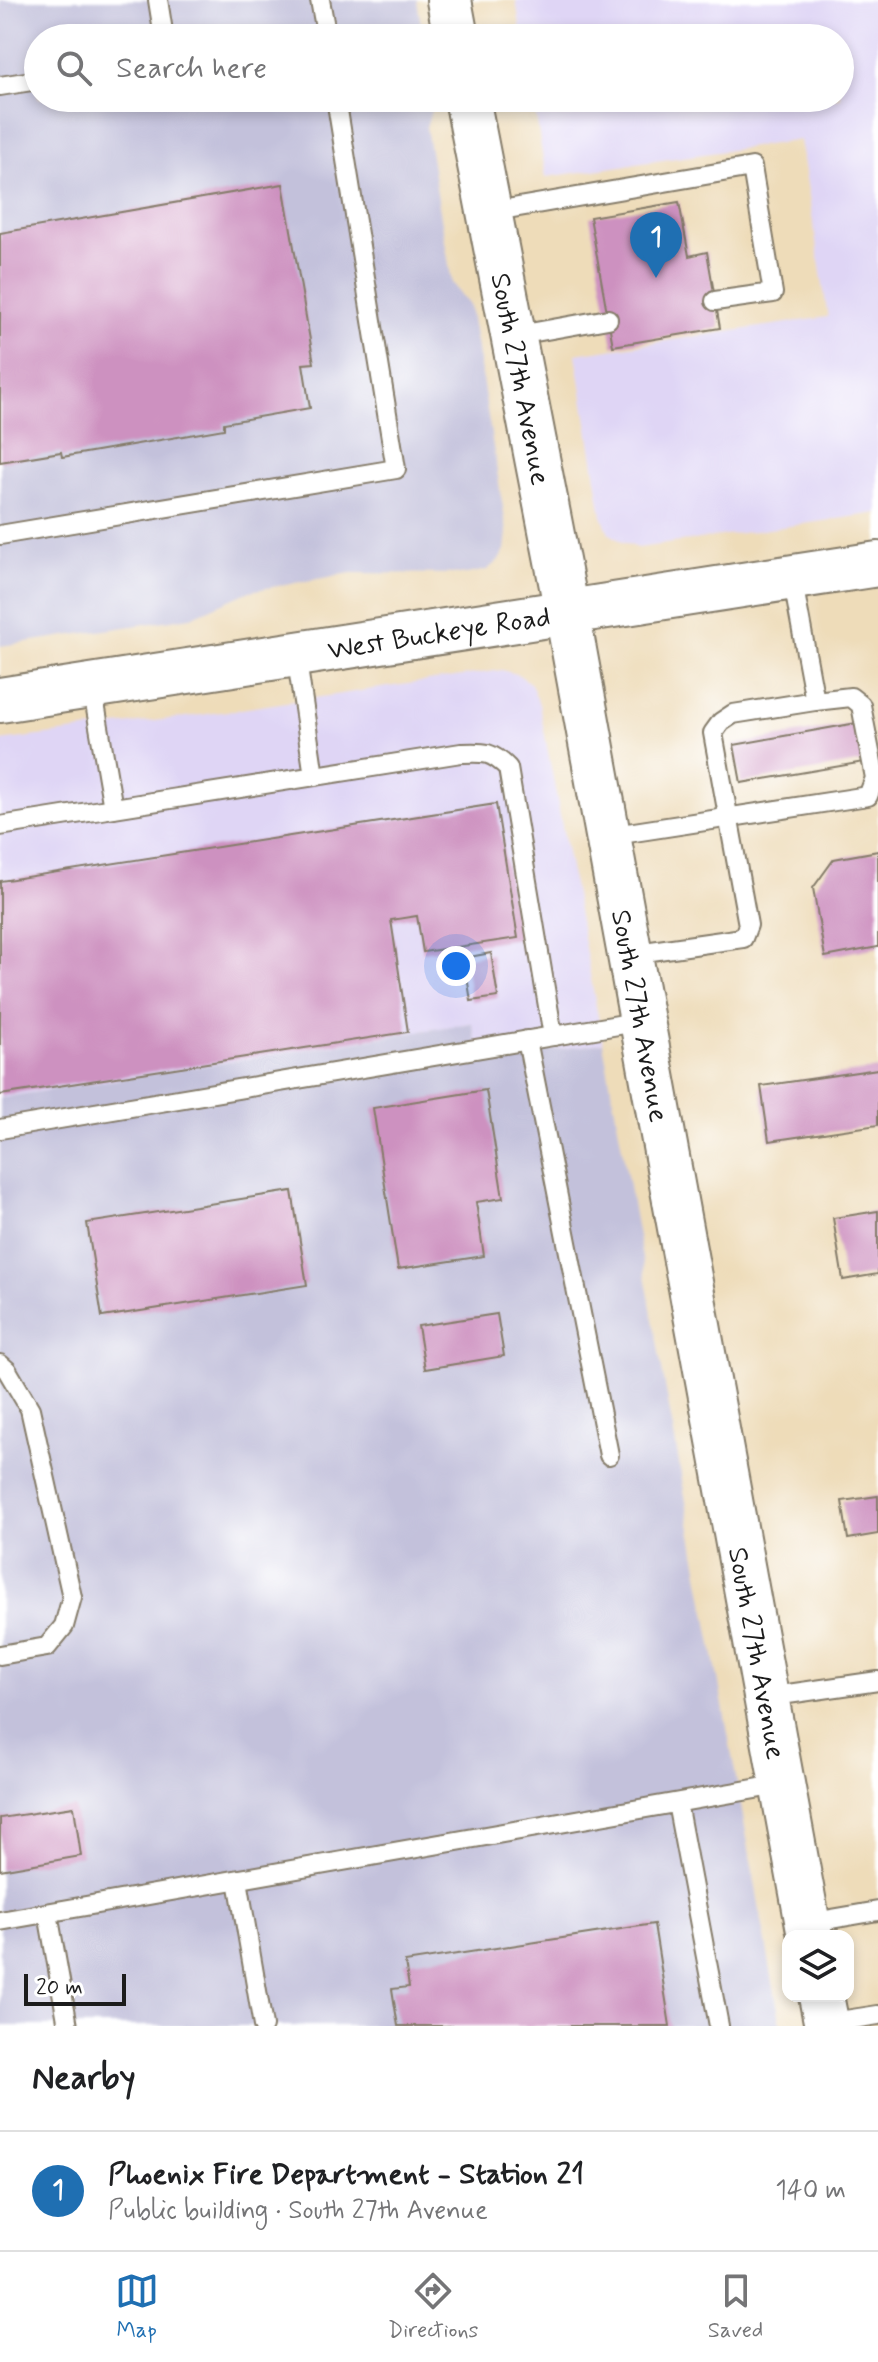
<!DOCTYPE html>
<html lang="en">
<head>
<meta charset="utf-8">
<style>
	:root { --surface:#fff; --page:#f2f2f2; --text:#202124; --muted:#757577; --line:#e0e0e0; --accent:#1f6fb2 }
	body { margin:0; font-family:Mynerve,sans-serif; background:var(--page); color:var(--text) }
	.controls { position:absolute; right:24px; bottom:24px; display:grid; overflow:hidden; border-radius:16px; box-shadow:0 4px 12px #0003 }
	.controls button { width:72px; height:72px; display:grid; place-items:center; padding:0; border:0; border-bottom:2px solid var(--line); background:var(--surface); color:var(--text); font:40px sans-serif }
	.scale { position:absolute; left:24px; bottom:20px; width:102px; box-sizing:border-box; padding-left:8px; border:4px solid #1c1c1c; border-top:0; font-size:22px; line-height:28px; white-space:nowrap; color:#1c1c1c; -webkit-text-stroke:6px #fff; paint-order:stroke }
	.you { position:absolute; left:456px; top:966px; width:28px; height:28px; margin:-20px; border:6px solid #fff; border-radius:50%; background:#1a73e8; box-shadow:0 0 0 12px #1a73e833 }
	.badge { display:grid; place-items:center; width:52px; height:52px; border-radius:50%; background:var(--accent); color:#fff; font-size:26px; font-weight:700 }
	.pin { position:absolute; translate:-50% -66px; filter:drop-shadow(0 2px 4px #0008) }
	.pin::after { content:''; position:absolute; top:42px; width:28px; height:24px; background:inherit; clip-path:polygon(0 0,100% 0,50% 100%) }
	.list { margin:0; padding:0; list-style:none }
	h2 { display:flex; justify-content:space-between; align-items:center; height:104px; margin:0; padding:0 32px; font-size:34px }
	h2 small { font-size:26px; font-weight:400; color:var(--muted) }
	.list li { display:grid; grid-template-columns:52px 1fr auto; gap:24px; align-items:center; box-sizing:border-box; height:120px; padding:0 32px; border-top:2px solid var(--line) }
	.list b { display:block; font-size:30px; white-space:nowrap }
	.list p { margin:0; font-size:26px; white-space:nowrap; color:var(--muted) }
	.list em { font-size:26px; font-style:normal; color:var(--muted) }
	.icon { flex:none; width:44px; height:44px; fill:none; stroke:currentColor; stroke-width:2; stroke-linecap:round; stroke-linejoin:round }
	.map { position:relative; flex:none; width:878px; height:2026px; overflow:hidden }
	.search { position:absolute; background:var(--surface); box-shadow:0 4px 12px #0003; left:24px; right:24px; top:24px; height:88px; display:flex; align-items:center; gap:20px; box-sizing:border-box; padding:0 28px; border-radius:44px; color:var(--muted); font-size:30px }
	.sheet { height:224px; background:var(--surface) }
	nav { display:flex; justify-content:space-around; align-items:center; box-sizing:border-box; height:112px; border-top:2px solid var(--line); background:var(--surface); font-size:22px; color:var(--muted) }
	nav a { display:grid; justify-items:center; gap:4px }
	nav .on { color:var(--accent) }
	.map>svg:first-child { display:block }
</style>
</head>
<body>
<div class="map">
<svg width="878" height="2026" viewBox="0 0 878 2026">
	<rect width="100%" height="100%" fill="#fff"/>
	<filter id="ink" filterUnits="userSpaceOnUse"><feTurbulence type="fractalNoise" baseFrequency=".0125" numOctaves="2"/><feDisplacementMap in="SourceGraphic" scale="16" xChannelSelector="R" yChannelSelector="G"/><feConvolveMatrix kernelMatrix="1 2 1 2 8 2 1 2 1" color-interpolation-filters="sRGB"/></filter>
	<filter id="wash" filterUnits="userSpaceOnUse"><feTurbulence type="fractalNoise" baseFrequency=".006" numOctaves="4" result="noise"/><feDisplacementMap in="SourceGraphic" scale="32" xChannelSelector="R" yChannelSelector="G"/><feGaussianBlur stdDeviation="1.8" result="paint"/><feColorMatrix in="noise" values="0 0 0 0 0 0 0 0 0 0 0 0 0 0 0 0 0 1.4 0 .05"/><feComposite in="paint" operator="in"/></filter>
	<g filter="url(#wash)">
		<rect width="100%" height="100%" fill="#eedcb9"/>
		<g fill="#dfd5f5">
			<path d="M516,0H878V513L638,548L622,542L609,533L602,516L576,354L828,317L800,140L546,177L533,98H840V38H522Z"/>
			<path d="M502,670L519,675L531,684L539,704L603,1043L480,1061L472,1023L0,1098V741L201,715Z"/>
		</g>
		<g fill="#c3c1db">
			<path d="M0,0H417L423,38H38V98H432L433,104L426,127L452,283L470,306L507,532L505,550L499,560L487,570L467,574L351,573L250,591L191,617L0,646Z"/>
			<path d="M472,1023L480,1061L603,1043L781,2026H0V1098Z"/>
		</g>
		<g id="blocks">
			<g fill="#cd91c0">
				<path d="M283,184L314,363L303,364L310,408L224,423V429L62,457L61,452L0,462V233Z"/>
				<path d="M679,202L689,256L707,252L720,328L613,346L590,217Z"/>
				<path d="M857,723L864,762L741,783L734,745Z"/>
				<path d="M496,804L518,938L423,952L417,916L391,920L408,1032L0,1095V881Z"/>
				<path d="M878,851V947L825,957L813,888L834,859Z"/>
				<path d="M491,953L498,997L471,1001L464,958Z"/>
				<path d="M878,1069V1125L769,1141L761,1086Z"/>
				<path d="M486,1090L503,1198L476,1202L484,1256L398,1269L373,1108Z"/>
				<path d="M292,1191L307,1285L102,1317L87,1223Z"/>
				<path d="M878,1211V1274L843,1280L833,1218Z"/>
				<path d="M497,1314L504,1356L425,1369L418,1326Z"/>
				<path d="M878,1496V1534L848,1539L842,1501Z"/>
				<path d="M74,1807L81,1856L0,1870V1818Z"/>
				<path d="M654,1924L670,2026H398L392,1989L409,1987L405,1962Z"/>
			</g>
		</g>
	</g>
	<g filter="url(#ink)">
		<use href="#blocks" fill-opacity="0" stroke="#857c6a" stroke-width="2"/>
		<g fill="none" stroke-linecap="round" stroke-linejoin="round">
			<defs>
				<g id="service">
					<path d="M158,0L164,38"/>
					<path d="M320,0L327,38"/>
					<path d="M0,86L38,80"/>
					<path d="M489,212L752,167L773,293L715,301"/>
					<path d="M513,336L608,319"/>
					<path d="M0,535L396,469L336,98"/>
					<path d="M296,654L314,776"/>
					<path d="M92,686L113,808"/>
					<path d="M0,826L461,753C484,752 491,751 508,768L553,1036"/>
					<path d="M608,836L868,796L875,778L861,705L851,697L815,701L792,577"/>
					<path d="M630,954L743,938L748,925L713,733L721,722L733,714L815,701"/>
					<path d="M527,1040L609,1455"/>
					<path d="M0,1129L642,1021"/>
					<path d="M0,1364L7,1370L30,1409L72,1597L64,1626L47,1647L0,1655"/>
					<path d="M767,1697L878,1681"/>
					<path d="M677,1803L719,2026"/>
					<path d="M238,1880L263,2026"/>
					<path d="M48,1913L68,2026"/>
					<path d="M0,1921L783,1784"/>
					<path d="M808,1923L878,1911"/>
					<path d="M826,2023L878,2015"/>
				</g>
				<g id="secondary">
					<path d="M449,0L456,38"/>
					<path id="s1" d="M467,98L567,612L810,1936"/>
					<path id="s2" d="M0,700L878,564"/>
					<path d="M821,1996L827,2026"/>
				</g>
			</defs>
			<use href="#service" stroke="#857c6a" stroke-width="22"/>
			<use href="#secondary" stroke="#857c6a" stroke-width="48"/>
			<use href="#service" stroke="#fff" stroke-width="18"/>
			<use href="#secondary" stroke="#fff" stroke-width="44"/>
		</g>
	</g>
	<g text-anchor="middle" stroke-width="7" stroke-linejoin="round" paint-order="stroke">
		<g font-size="28" fill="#1c1c1c" stroke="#fff">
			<text dy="10" stroke="none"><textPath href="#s1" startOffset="286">South 27th Avenue</textPath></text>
			<text dy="10" stroke="none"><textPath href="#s2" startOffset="444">West Buckeye Road</textPath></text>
			<text dy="10" stroke="none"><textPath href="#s1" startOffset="934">South 27th Avenue</textPath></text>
			<text dy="10" stroke="none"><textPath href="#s1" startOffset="1582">South 27th Avenue</textPath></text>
		</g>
	</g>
</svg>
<div class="controls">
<button><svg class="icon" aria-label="layers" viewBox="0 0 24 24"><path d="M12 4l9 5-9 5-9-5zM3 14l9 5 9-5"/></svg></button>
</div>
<div class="scale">20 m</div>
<div class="you"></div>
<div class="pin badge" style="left:656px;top:278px">1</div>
<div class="search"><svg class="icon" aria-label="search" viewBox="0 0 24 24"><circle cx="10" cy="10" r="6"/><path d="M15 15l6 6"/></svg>Search here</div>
</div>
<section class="sheet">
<h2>Nearby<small></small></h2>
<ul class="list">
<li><span class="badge">1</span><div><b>Phoenix Fire Department - Station 21</b><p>Public building · South 27th Avenue</p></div><em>140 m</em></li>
</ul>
</section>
<nav>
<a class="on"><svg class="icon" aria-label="map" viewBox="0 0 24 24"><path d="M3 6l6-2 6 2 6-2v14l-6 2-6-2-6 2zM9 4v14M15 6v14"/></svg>Map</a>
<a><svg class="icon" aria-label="directions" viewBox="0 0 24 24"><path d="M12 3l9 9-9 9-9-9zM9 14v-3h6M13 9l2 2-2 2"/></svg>Directions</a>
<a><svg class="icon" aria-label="saved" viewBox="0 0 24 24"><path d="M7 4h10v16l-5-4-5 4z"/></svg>Saved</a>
</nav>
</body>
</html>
